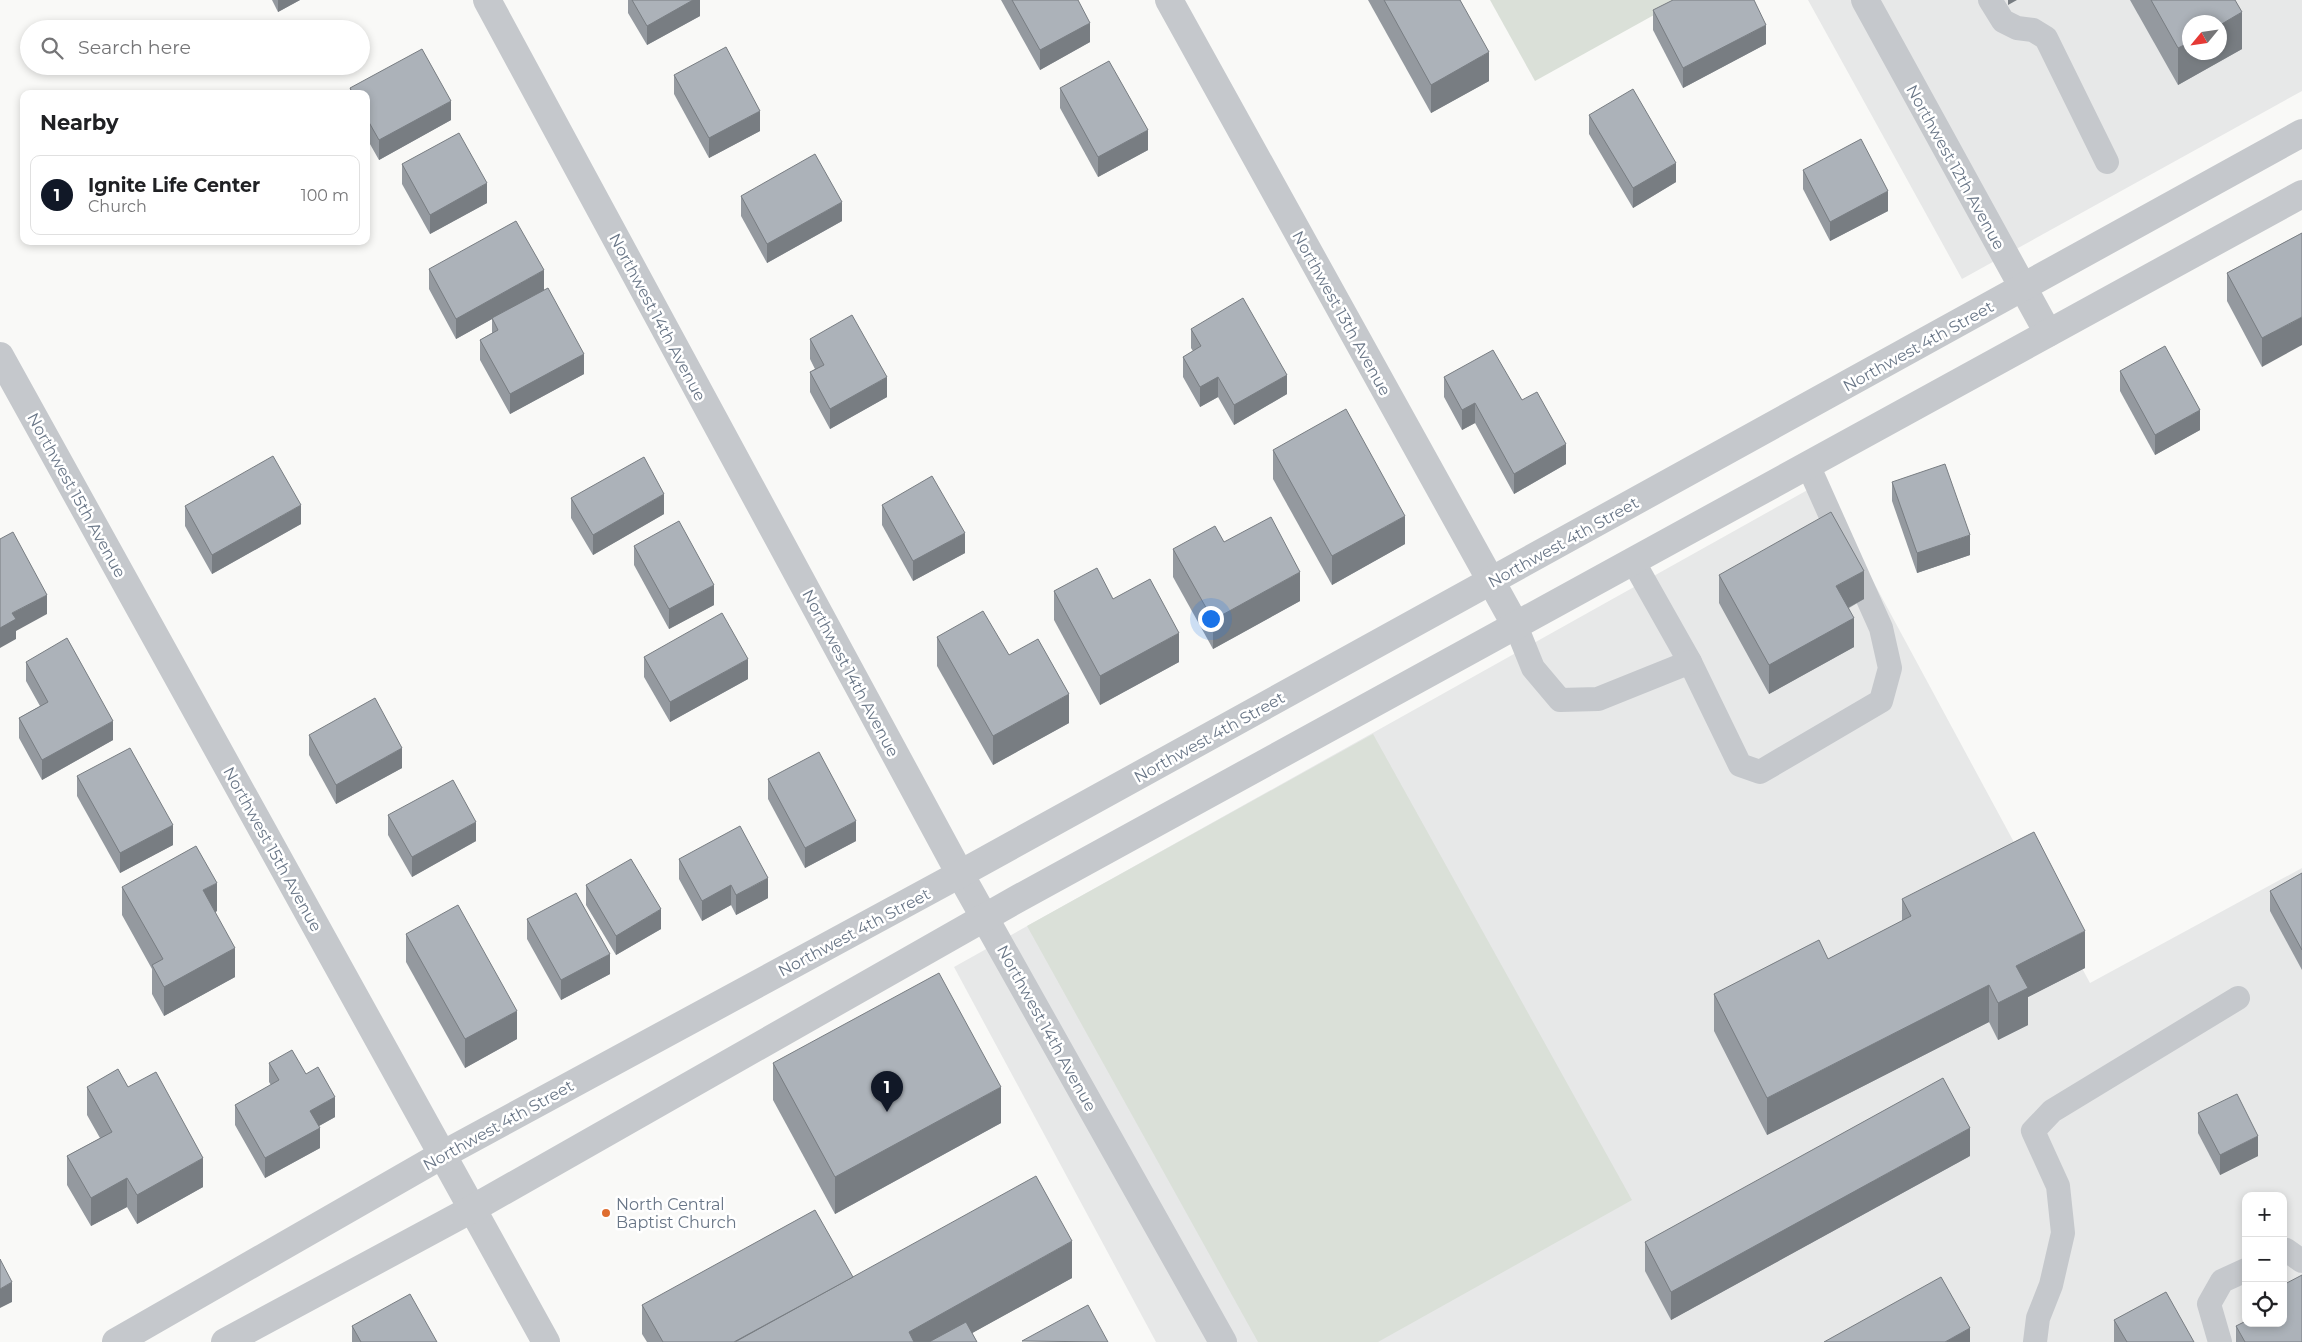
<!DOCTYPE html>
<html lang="en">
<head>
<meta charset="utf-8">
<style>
	:root { --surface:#fff; --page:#f6f6f6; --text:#202124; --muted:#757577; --line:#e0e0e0; --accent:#111827 }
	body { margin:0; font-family:Montserrat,sans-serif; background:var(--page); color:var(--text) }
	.controls { position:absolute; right:15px; bottom:15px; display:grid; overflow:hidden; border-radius:10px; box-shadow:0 2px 8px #0003 }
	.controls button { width:45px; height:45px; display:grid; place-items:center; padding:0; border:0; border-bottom:1px solid var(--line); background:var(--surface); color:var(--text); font:25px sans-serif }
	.compass { position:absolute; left:2182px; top:15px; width:45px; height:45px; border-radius:50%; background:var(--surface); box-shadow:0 2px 8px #0003; rotate:241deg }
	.you { position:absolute; left:1210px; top:618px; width:18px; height:18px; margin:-12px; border:4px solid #fff; border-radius:50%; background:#1a73e8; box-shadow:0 0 0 8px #1a73e833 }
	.badge { display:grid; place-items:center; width:32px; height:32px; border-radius:50%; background:var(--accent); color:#fff; font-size:16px; font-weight:700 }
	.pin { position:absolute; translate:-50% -41px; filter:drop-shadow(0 1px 2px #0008) }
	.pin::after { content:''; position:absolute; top:26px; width:18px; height:15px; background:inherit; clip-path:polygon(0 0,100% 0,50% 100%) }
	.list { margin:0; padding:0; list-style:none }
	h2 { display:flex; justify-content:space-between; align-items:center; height:65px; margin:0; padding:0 20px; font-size:21px }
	h2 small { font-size:16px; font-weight:400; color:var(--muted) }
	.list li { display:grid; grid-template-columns:32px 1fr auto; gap:15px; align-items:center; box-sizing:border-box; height:80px; margin:0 10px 10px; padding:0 10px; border:1px solid var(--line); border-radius:10px }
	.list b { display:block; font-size:19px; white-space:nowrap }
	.list p { margin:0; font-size:16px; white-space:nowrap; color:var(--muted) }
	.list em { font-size:16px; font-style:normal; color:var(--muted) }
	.icon { flex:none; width:28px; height:28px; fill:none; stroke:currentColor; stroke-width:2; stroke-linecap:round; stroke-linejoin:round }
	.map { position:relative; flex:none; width:2302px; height:1342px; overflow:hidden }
	.search { position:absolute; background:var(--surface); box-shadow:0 2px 8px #0003; left:20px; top:20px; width:350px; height:55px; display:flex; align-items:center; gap:12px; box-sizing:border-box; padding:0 18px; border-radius:28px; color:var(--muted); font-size:19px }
	.panel { position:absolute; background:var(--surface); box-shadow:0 2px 8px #0003; left:20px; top:90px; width:350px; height:155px; border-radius:10px }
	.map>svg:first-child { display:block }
</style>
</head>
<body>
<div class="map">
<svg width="2302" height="1342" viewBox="0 0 2302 1342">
	<rect width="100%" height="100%" fill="#f9f9f7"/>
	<g fill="#e7e8e8" fill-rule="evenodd">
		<path d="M1808,0H2302V91L1962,279ZM2190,22H2220V52H2190Z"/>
		<path d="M1820,483L2090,983L2302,868V1342H1156L954,967ZM2246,1196H2283V1323H2246Z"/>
	</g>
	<g fill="#dae0d8">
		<path d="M1490,0H1681L1535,81Z"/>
		<path d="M1373,734L1632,1200L1378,1342H1258L1027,926Z"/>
	</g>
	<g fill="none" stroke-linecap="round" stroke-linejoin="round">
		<g stroke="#c5c8cc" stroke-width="24">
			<path d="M1990,0L2003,21L2017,28L2033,30L2046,38L2107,162"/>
			<path d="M1633,561L1690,662L1740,765L1760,772L1881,701L1890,668L1881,628L1808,465"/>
			<path d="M1516,626L1533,668L1560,700L1598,699L1690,662"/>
			<path d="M2283,1252L2286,1250L2302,1261"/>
			<path d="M2035,1342L2038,1318L2051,1285L2063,1233L2058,1186L2033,1131L2052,1111L2238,998"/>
			<path d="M2220,1342L2209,1304L2222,1281L2246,1270"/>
		</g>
		<g stroke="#c5c8cc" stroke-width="28">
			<path d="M487,0L960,874L1223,1342"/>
			<path d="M1169,0L1516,626"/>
			<path d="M1865,0L2048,333"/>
			<path d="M0,356L546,1342"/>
			<path d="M116,1342L442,1155L960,874L2302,133"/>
			<path d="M225,1342L472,1209L1019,898L2302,194"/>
		</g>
	</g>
	<g fill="#94999f">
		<path d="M272,0H300L278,12Z"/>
		<path d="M628,0H700V16L647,45L628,13Z"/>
		<path d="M1001,0H1078L1090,42L1040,70Z"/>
		<path d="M1368,0H1460L1489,81L1431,113Z"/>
		<path d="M2130,0H2235L2242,49L2178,85Z"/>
		<path d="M1653,10L1766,44L1683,88L1653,30Z"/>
		<path d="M674,75L760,131L709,158L674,94Z"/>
		<path d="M350,88L451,120L379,160L366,137V94H350Z"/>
		<path d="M1060,88L1148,150L1098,177L1060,108Z"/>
		<path d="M1589,115L1676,182L1633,208L1589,134Z"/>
		<path d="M402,164L487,203L430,234L402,184Z"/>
		<path d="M1803,170L1888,211L1830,241L1803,189Z"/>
		<path d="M741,196L842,221L767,263L741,216Z"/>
		<path d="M2302,233L2262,367L2227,301V273Z"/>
		<path d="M429,269L544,290L584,374L510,414L480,360V340L492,333V319L456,339L429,289Z"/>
		<path d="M1191,329L1287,394L1234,425L1218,397L1200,407L1183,377V357L1193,351L1191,348Z"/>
		<path d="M810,339L887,397L830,429L810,392V372L815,369L810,359Z"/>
		<path d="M2120,371L2200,430L2155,455L2120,391Z"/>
		<path d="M1444,377L1522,400L1566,464L1514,494L1475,423L1462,430L1444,397Z"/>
		<path d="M1273,450L1405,544L1332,585L1273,479Z"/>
		<path d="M1892,482L1970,555L1917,573L1892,501Z"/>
		<path d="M571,498L664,514L593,555L571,518Z"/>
		<path d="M882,505L965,553L913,581L882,525Z"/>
		<path d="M185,506L301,524L212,574L185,526Z"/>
		<path d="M634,546L714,605L669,629L634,565Z"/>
		<path d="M1173,549L1300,601L1213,649L1173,577Z"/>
		<path d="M1719,575L1864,599L1849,608L1854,647L1769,694L1719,603Z"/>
		<path d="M1054,591L1113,599L1179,662L1100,705L1054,620Z"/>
		<path d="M937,637L1009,655L1069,723L993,765L937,666Z"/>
		<path d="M644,657L748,679L670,722L644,677Z"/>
		<path d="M26,662L113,740L42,780L19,738V718L40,706L26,681Z"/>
		<path d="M309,735L402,768L336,804L309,755Z"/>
		<path d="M77,776L173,845L120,873L77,796Z"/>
		<path d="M768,779L856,841L805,868L768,799Z"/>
		<path d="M388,815L476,841L412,877L388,835Z"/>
		<path d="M679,859L768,898L736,915L731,905L702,921L679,879Z"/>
		<path d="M2302,873V970L2270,911V891Z"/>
		<path d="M586,885L661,929L616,955L586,905Z"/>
		<path d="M122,887L217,911L215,912L235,977L164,1016L152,994V969L122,915Z"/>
		<path d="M1902,899L2085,968L2028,997V1025L1998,1040L1989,1022L1767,1135L1714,1031V994L1828,959L1902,921Z"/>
		<path d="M527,919L610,974L561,1000L527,939Z"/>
		<path d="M406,934L517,1039L465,1068L406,962Z"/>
		<path d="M269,1063L306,1074L335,1117L319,1126L320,1148L265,1178L235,1125V1105L271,1085L269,1082Z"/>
		<path d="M773,1063L1001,1123L835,1214L773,1100Z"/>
		<path d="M87,1087H128L203,1187L137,1224L127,1207L91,1226L67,1185V1156L100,1138L87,1115Z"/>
		<path d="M2198,1113L2258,1156L2220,1175L2198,1133Z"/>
		<path d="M1970,1156L1671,1320L1645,1271V1242Z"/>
		<path d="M853,1277L1072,1278L972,1333L977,1342H647L642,1334V1305Z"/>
		<path d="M2114,1320L2194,1342H2114Z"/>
		<path d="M352,1326L437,1342H352Z"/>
		<path d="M2236,1326L2302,1342H2236Z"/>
	</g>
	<g fill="#787d82">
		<path d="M278,0H300L278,12Z"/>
		<path d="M693,0H700V16L647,45V26Z"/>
		<path d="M2008,0H2017L2008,5Z"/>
		<path d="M2242,12V49L2178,85V48L2190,42V52H2220V25Z"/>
		<path d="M1090,23V42L1040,70V50Z"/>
		<path d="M1766,25V44L1683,88V68Z"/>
		<path d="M1489,52V81L1431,113V85Z"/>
		<path d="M451,101V120L379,160V140Z"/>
		<path d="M760,111V131L709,158V138Z"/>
		<path d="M1148,130V150L1098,177V157Z"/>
		<path d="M1676,163V182L1633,208V188Z"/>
		<path d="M487,183V203L430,234V215Z"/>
		<path d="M1888,191V211L1830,241V222Z"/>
		<path d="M842,202V221L767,263V244Z"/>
		<path d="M544,270V290L456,339V319Z"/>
		<path d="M2302,317V345L2262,367V338Z"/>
		<path d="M584,354V374L510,414V394Z"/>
		<path d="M1287,375V394L1234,425V405Z"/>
		<path d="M887,377V397L830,429V409Z"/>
		<path d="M1218,377V397L1200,407V387Z"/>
		<path d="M1475,403V423L1462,430V410Z"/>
		<path d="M2200,410V430L2155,455V435Z"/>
		<path d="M1566,444V464L1514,494V474Z"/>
		<path d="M664,494V514L593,555V535Z"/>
		<path d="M301,505V524L212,574V555Z"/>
		<path d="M1405,516V544L1332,585V556Z"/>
		<path d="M965,533V553L913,581V561Z"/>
		<path d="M1970,535V555L1917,573V553Z"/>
		<path d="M1864,571V599L1836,614V586Z"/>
		<path d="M1300,572V601L1213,649V620Z"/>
		<path d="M714,585V605L669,629V609Z"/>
		<path d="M47,595V614L16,631V639L0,648V628L12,613Z"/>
		<path d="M1854,618V647L1769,694V665Z"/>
		<path d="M1179,633V662L1100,705V676Z"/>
		<path d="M748,659V679L670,722V702Z"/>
		<path d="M1069,694V723L993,765V736Z"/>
		<path d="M113,721V740L42,780V760Z"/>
		<path d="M402,748V768L336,804V785Z"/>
		<path d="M856,821V841L805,868V848Z"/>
		<path d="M476,822V841L412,877V857Z"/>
		<path d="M173,825V845L120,873V853Z"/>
		<path d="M768,878V898L736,915V895Z"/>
		<path d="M217,883V911L203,919V890Z"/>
		<path d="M731,885V905L702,921V901Z"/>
		<path d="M661,909V929L616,955V936Z"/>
		<path d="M2085,931V968L2028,997V1025L1998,1040V1003L2016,966Z"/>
		<path d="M235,948V977L164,1016V987Z"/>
		<path d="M610,954V974L561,1000V980Z"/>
		<path d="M1989,985V1022L1767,1135V1098Z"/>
		<path d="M517,1011V1039L465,1068V1039Z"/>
		<path d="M1001,1087V1123L835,1214V1177Z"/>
		<path d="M335,1097V1117L310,1131V1111Z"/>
		<path d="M320,1128V1148L265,1178V1158Z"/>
		<path d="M1970,1128V1156L1671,1320V1292Z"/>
		<path d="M2258,1136V1156L2220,1175V1155Z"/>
		<path d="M203,1158V1187L137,1224V1195Z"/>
		<path d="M127,1178V1207L91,1226V1198Z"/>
		<path d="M1072,1241V1278L956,1342H909V1332Z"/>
		<path d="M12,1282V1302L0,1308V1289Z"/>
		<path d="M1970,1328V1342H1945Z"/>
	</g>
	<g fill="#acb2b9" stroke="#787d82">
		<path d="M632,0H693L647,26Z"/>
		<path d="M1012,0H1078L1090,23L1040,50Z"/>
		<path d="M1384,0H1460L1489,52L1431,85Z"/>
		<path d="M1673,0H1754L1766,25L1683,68L1653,10Z"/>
		<path d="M2151,0H2235L2242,12L2220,25V22H2190V42L2178,48Z"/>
		<path d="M726,47L760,111L709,138L674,75Z"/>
		<path d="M422,49L451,101L379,140L366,117V94H353L350,88Z"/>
		<path d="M1109,61L1148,130L1098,157L1060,88Z"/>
		<path d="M1633,89L1676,163L1633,188L1589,115Z"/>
		<path d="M459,133L487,183L430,215L402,164Z"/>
		<path d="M1861,139L1888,191L1830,222L1803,170Z"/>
		<path d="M815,154L842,202L767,244L741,196Z"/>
		<path d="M516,221L544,270L456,319L429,269Z"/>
		<path d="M2302,233V317L2262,338L2227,273Z"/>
		<path d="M548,288L584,354L510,394L480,340L498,330L492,318Z"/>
		<path d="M1243,298L1287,375L1234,405L1218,377L1200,387L1183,357L1201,346L1191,329Z"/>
		<path d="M852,315L887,377L830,409L810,372L824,365L810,339Z"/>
		<path d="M2165,346L2200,410L2155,435L2120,371Z"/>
		<path d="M1493,350L1522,400L1537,392L1566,444L1514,474L1475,403L1462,410L1444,377Z"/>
		<path d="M1346,409L1405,516L1332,556L1273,450Z"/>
		<path d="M273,456L301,505L212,555L185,506Z"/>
		<path d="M644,457L664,494L593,535L571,498Z"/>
		<path d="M1945,464L1970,535L1917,553L1892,482Z"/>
		<path d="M932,476L965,533L913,561L882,505Z"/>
		<path d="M1831,512L1864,571L1836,586L1854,618L1769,665L1719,575Z"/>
		<path d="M1271,517L1300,572L1213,620L1173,549L1215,526L1224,542Z"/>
		<path d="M679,521L714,585L669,609L634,546Z"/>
		<path d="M13,532L47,595L12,613L16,619L0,628V539Z"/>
		<path d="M1097,568L1113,599L1150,579L1179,633L1100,676L1054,591Z"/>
		<path d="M983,611L1009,655L1038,639L1069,694L993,736L937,637Z"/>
		<path d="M722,613L748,659L670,702L644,657Z"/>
		<path d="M67,638L113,721L42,760L19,718L48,702L26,662Z"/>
		<path d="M375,698L402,748L336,785L309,735Z"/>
		<path d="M130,748L173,825L120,853L77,776Z"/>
		<path d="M819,752L856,821L805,848L768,779Z"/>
		<path d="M453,780L476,822L412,857L388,815Z"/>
		<path d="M740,826L768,878L736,895L731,885L702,901L679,859Z"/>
		<path d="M2034,832L2085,931L2016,966L2028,988L1998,1003L1989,985L1767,1098L1714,994L1819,940L1828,959L1911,916L1902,899Z"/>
		<path d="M196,846L217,883L203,890L235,948L164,987L152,965L163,959L122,887Z"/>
		<path d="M631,859L661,909L616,936L586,885Z"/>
		<path d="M2302,873V950L2270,891Z"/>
		<path d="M576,893L610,954L561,980L527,919Z"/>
		<path d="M458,905L517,1011L465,1039L406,934Z"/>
		<path d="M939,973L1001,1087L835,1177L773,1063Z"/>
		<path d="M292,1050L306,1074L318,1067L335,1097L310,1111L320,1128L265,1158L235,1105L279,1080L269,1063Z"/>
		<path d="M118,1069L128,1087L156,1072L203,1158L137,1195L127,1178L91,1198L67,1156L112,1132L87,1087Z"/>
		<path d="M1943,1078L1970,1128L1671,1292L1645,1242Z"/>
		<path d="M2237,1094L2258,1136L2220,1155L2198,1113Z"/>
		<path d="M1036,1176L1072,1241L909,1332L914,1342H735Z"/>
		<path d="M815,1210L853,1277L734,1342H663L642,1305Z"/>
		<path d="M0,1259L12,1282L0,1289Z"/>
		<path d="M2302,1275V1342H2245L2236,1326L2246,1321V1323H2283V1285Z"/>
		<path d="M1941,1277L1970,1328L1945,1342H1824Z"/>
		<path d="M2166,1292L2194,1342H2127L2114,1320Z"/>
		<path d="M410,1294L437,1342H361L352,1326Z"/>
		<path d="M1088,1305L1108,1342L1022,1341Z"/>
		<path d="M966,1322L977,1342H929Z"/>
	</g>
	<circle fill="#df6e30" stroke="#fff" stroke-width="2" cx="606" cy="1213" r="5"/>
	<g text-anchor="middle" stroke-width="5" stroke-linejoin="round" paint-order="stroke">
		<g font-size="16" fill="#697687" stroke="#fff">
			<text transform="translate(1956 167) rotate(61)" y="6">Northwest 12th Avenue</text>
			<text transform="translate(1342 313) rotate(61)" y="6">Northwest 13th Avenue</text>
			<text transform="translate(658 317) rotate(62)" y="6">Northwest 14th Avenue</text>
			<text transform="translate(1918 346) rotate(-29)" y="6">Northwest 4th Street</text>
			<text transform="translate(77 495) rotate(61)" y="6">Northwest 15th Avenue</text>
			<text transform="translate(1563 542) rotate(-29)" y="6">Northwest 4th Street</text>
			<text transform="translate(851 673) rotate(62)" y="6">Northwest 14th Avenue</text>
			<text transform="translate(1209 737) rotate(-29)" y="6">Northwest 4th Street</text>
			<text transform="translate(273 849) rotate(61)" y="6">Northwest 15th Avenue</text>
			<text transform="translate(854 932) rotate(-28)" y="6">Northwest 4th Street</text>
			<text transform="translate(1047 1028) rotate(61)" y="6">Northwest 14th Avenue</text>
			<text transform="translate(498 1125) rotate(-29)" y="6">Northwest 4th Street</text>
		</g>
		<g font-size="16" fill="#697687" stroke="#fff" text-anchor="start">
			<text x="616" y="1210">North Central<tspan x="616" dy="18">Baptist Church</tspan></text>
		</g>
	</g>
</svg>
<div class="controls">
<button>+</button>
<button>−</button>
<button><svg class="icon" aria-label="locate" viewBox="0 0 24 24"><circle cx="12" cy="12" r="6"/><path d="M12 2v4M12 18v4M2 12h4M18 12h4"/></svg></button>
</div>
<svg class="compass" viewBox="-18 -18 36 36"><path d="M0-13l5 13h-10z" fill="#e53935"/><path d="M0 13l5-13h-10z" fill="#757577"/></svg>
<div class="you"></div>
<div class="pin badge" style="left:887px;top:1112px">1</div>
<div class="search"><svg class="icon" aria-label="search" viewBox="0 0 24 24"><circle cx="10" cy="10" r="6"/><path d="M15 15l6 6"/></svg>Search here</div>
<section class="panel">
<h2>Nearby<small></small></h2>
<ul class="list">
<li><span class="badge">1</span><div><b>Ignite Life Center</b><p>Church</p></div><em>100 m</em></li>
</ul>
</section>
</div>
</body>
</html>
